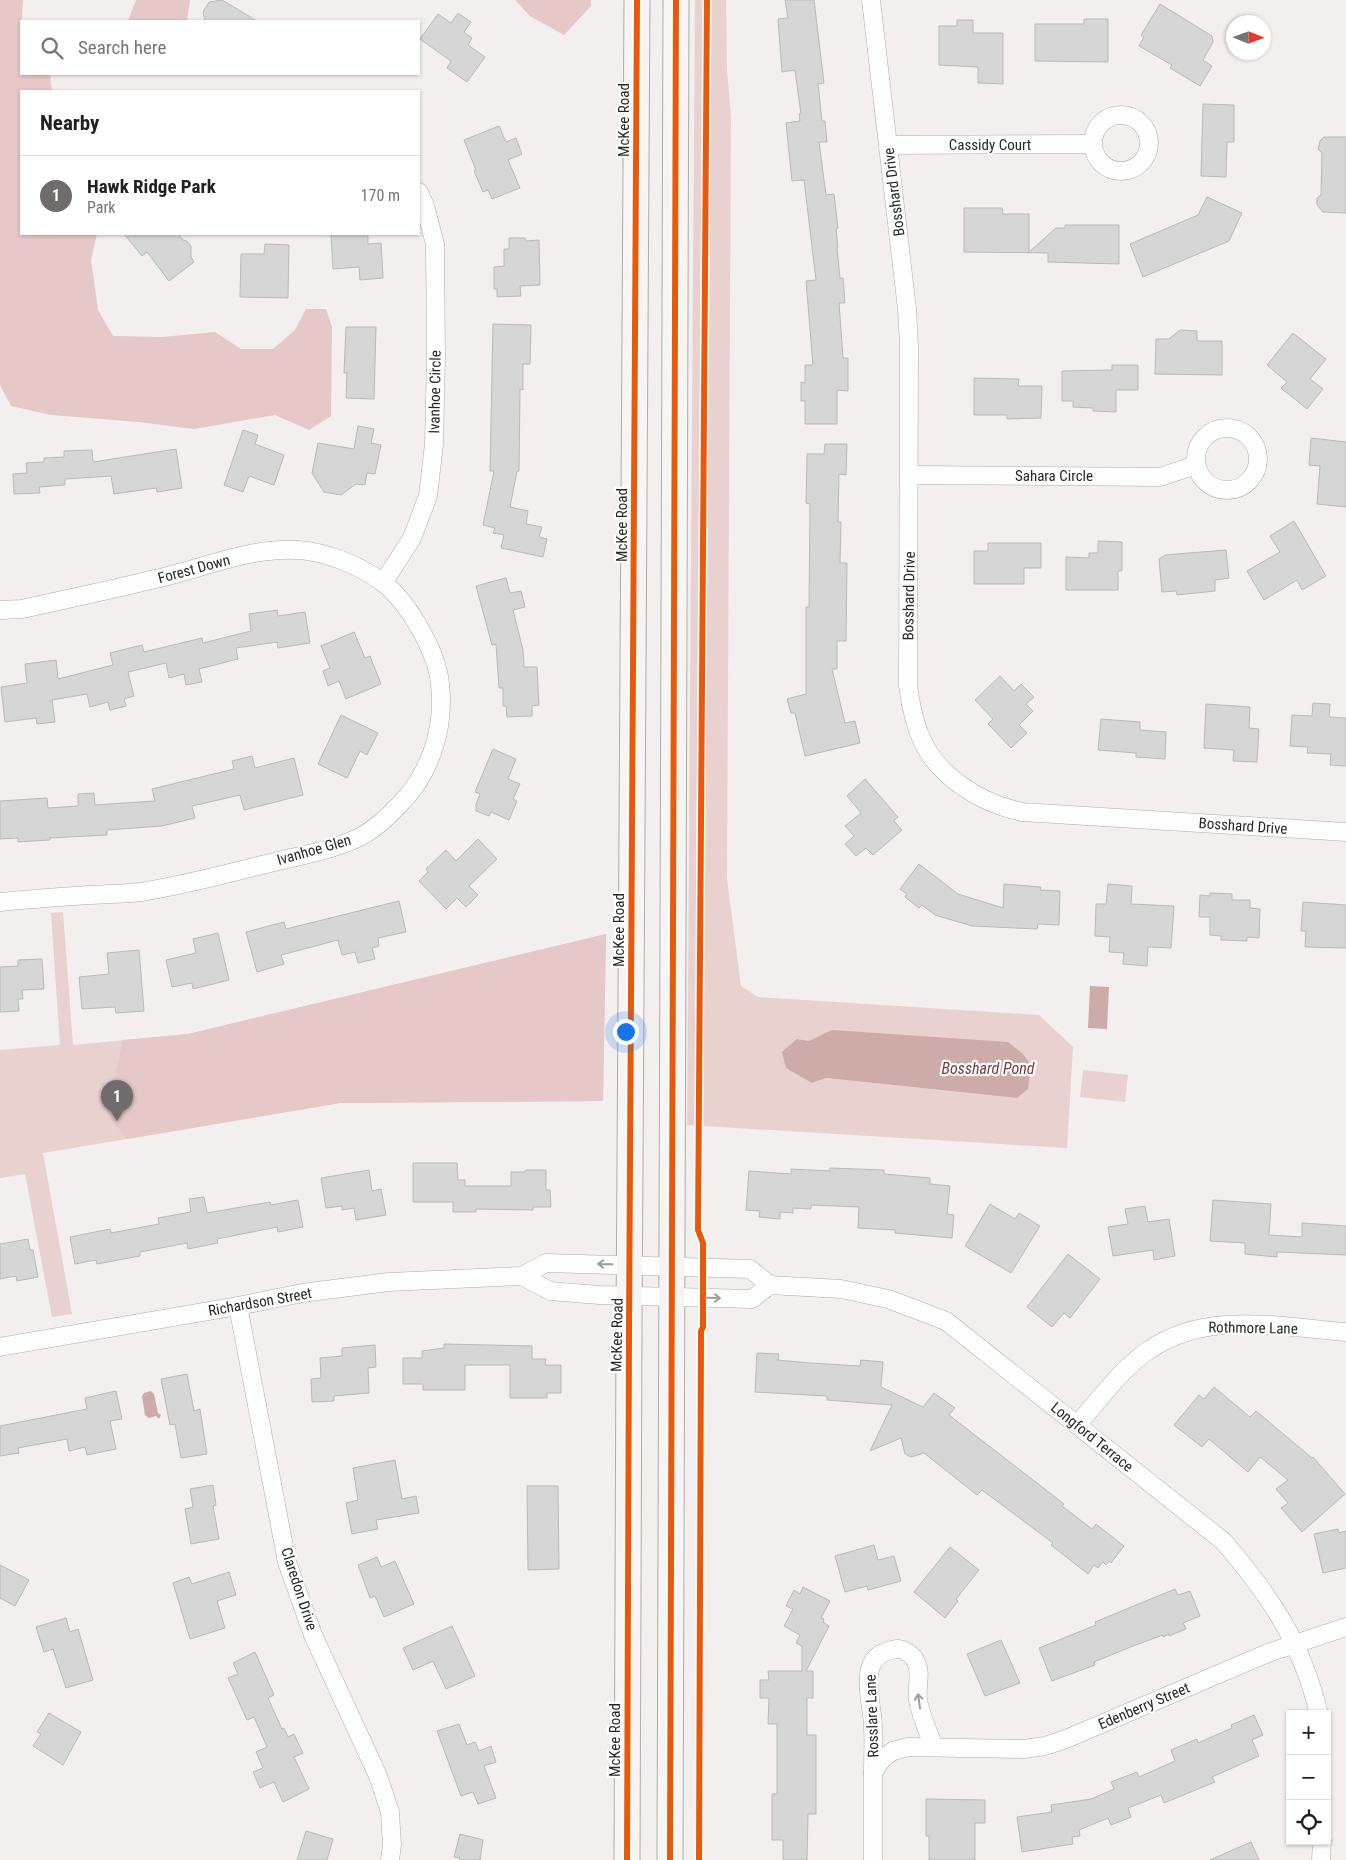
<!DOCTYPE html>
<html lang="en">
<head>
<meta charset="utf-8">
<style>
	:root { --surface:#fff; --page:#f6f6f6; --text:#202124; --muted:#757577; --line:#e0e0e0; --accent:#706c6c }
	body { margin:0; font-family:"Roboto Condensed",sans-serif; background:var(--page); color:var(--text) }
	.controls { position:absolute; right:15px; bottom:15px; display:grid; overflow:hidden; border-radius:0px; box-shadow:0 1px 4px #0004 }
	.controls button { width:45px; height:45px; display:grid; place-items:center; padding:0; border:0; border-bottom:1px solid var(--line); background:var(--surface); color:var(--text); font:25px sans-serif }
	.compass { position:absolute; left:1226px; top:15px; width:45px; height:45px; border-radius:50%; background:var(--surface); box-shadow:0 1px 4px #0004; rotate:91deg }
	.you { position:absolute; left:625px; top:1031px; width:18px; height:18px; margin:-12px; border:4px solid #fff; border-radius:50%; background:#1a73e8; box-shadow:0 0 0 8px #1a73e833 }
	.badge { display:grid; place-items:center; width:32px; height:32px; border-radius:50%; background:var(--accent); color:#fff; font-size:16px; font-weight:700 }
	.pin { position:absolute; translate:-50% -41px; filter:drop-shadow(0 1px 2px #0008) }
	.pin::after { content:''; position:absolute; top:26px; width:18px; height:15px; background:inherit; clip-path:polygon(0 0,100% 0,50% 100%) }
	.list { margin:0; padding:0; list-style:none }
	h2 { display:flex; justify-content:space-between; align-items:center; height:65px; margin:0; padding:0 20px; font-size:21px }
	h2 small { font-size:16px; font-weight:400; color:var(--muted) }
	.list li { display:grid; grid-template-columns:32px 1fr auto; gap:15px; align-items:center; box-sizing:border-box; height:80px; padding:0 20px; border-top:1px solid var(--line) }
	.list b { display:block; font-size:19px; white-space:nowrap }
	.list p { margin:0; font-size:16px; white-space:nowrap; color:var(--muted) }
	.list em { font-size:16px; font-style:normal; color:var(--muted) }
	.icon { flex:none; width:28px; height:28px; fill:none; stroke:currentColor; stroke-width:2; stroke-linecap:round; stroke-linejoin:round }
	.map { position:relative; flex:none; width:1346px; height:1860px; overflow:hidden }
	.search { position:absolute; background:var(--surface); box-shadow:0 1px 4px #0004; left:20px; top:20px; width:400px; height:55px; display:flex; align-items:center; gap:12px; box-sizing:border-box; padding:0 18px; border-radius:0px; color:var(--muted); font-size:19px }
	.panel { position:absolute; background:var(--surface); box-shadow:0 1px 4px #0004; left:20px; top:90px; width:400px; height:145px; border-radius:0px }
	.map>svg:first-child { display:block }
</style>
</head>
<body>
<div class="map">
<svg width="1346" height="1860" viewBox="0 0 1346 1860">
	<rect width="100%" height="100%" fill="#f3efef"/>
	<g fill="#e8d1cf" fill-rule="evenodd">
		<path d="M695,0H726L727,70L731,117L727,879L741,986L758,997L1039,1015L1073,1047L1067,1148L687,1125ZM797,1039L809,1041L1017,1098L826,1078L812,1083Z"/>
		<path d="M63,912L73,1045L188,1034L606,934L603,1101L340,1103L43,1153L72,1314L52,1317L25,1174L0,1178V1050L60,1045L51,913Z"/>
		<path d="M1083,1070L1128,1075L1125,1102L1080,1097Z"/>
	</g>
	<g fill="#e5c8c7">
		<path d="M0,0H23L21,33V74H50L52,91H21V234H97L91,260L98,310L113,336L162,337L215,332L241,349H273L295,330L306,309H326L332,327L331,416L309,430L275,415L194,429L139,422L51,415L11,406L0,385Z"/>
		<path d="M136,0H190L187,21H128Z"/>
		<path d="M515,0H591V6L564,35L530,16Z"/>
		<path d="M606,934L603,1101L340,1103L127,1139L107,1114L123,1040L188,1034Z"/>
	</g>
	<g fill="#ccaba9">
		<path d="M1090,986L1109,987L1107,1029L1088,1028Z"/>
		<path d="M832,1030L1008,1042L1023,1054L1031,1065L1028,1089L1017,1098L826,1078L812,1083L786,1068L782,1052L797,1039L809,1041Z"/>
		<path d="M151,1391L154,1394L158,1413L161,1415L159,1419L156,1416L149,1418L145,1415L142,1396L144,1393Z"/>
	</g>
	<g fill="#d6d6d6" stroke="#b9b9b9">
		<path d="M222,0L257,21H205L203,12L209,2Z"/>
		<path d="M785,0H814L824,83L818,84L822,121H825L827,142H819L826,195L834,194L838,228L836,229L838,247L837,248L840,278H843L845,303H839L843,358H848V391L837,390V424H805V401H801V382L805,383V365H813L806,281L816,280L804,180L792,181L786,123L800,121L799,114H801L795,70L782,72L778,19L788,18Z"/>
		<path d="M1160,4L1212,36L1213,42L1203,60L1212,66L1200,86L1170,68L1172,65L1139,46L1144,37L1141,35Z"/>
		<path d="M458,13L471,22L464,32L472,38L468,45L485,57L467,82L447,68L451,61L420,39L438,14L451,23Z"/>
		<path d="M1084,19H1108V62L1035,61V24H1084Z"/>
		<path d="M957,20H973V33H1003V84L978,83V67L939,65V26H957Z"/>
		<path d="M1203,104L1234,105V142H1227L1226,177L1201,176Z"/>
		<path d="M499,126L506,142L516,138L522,154L508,160L520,188L492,199L488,190L483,192L474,171L476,170L464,140Z"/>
		<path d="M1324,137H1346V213L1323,212L1317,205V198L1321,195L1322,153L1318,149L1320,141Z"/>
		<path d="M1207,197L1242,213L1229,241L1143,277L1130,244L1198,215Z"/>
		<path d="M964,208H1002L1003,214H1029V252L1056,228H1065V225H1119V264L1048,262V253L964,252Z"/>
		<path d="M124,234H178L183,240L187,241L191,246V257L194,262L169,281L147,252L142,256Z"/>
		<path d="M331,234H368V244L381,243L383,278L360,280L359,267L333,269Z"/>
		<path d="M509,238H525L526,241L539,240L540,285L520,286L521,296L497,297V289H494V267L504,266V249H509Z"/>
		<path d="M265,244L289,245L288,298L240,297L241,254H264Z"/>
		<path d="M493,324L531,325L530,364H523V390L520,389L519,471H517L510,507L528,511L526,524L542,527L539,537L547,539L543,557L501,548L504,535L493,533L495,528L483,525L494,471H490Z"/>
		<path d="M346,327H376L374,399L346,398L347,373H344Z"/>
		<path d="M1180,330L1197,331V341H1222V375L1155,374L1156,339H1169Z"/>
		<path d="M1293,333L1326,359L1310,379L1323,389L1307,409L1281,388L1287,382L1267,365Z"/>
		<path d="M1112,365H1138V390H1116V412L1093,411V408L1073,407V401H1062V371L1112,370Z"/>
		<path d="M974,378L1019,379L1018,386H1042L1041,418L1007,419V415H974Z"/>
		<path d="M358,426L374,429L371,443L381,445L375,474L367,473L365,485L356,484L341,495L324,492L312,473L318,443L354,449Z"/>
		<path d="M243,430L258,435L255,444L284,455L274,485L249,476L243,492L224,485Z"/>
		<path d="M1311,438L1346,442V507L1317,504L1320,466L1309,465Z"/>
		<path d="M825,444H847L846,475L839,474L838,522H841L840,563H847L846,641H837V669H832L845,723L855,721L860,743L805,756L795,713H791L787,699L806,694V607H809L810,504L806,503L807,454H824Z"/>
		<path d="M176,449L182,488L157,492L156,488L114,494L111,476L65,479V485L39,487L40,493L14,494L13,474L27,473L26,463L44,462V458L64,457V451L92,450L93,462Z"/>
		<path d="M1294,521L1326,576L1302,590L1297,580L1264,600L1247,571L1280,552L1270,536Z"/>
		<path d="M1098,541L1122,542V571H1118V590H1066V557L1089,558V553H1098Z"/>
		<path d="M988,543H1041V568H1024V584H974V551H988Z"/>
		<path d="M1226,550L1229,578L1215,580V591L1177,595L1176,591L1162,592L1159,559L1165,555Z"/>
		<path d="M506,578L510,593L521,591L525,607L513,610L523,650L524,667H537L539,705L532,706V716L507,717L506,706H503V688H499L496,644L492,645L476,586Z"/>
		<path d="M277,610L278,616L305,612L310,643L278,648L277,642L236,648L238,659L199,669L202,682L186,685L184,674L169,678L166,663L128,672L134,696L124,699L126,706L110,710L108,702L90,707L87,694L52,700L55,722L37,724L36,718L5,722L1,687L27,683L25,664L56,660L58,679L113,665L110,653L142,645L144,652L202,638L203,643L251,631L249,614Z"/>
		<path d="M354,632L365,658L370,656L381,684L346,699L339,681L328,686L323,671L330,668L321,646Z"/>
		<path d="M1000,676L1014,691L1021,684L1034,697L1026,704L1033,711L1019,725L1027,733L1011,748L988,724L993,719L975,700Z"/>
		<path d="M1313,703L1330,704L1329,717L1346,718V766L1330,765L1331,754L1307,753L1308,747L1290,746L1292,715L1312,716Z"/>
		<path d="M1206,704L1250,707L1249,728L1259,729L1257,762L1233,761L1234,750L1204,748Z"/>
		<path d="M341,715L378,733L367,755L360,751L347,778L318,764Z"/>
		<path d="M1101,719L1140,722V730L1166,732L1165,759L1136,757V753L1098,750Z"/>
		<path d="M493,749L516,759L508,779L520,784L513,799L517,801L509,820L491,812L489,816L476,811V804L480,794L475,792Z"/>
		<path d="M252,756L255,768L294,758L303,795L244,810L240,795L192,806L195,818L162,826L107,830V835L50,838V840L18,842V838L0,839V801L47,798L48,808L78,806V794L94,793L95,805L155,801L152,789L234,769L232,761Z"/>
		<path d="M865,779L898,817L894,821L902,830L873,855L866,848L856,856L845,844L854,836L845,826L861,813L847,796Z"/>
		<path d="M478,839L497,859L469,886L478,895L466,907L457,898L446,909L419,881L428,872L426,869L446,850L456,861Z"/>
		<path d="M919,864L958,894L1003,908L1004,884L1041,887L1040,890L1060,891L1059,925L1038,924L1037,929L972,926L935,915L922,905L919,908L905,897L907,894L900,889Z"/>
		<path d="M1108,884L1132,886L1131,904L1174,906L1171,948L1148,947L1147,966L1123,964L1124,953L1109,952L1110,937L1095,936L1096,904H1106Z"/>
		<path d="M1210,893L1232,894V900H1250V908L1260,909L1259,938L1247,937V941L1221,940V936L1210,935V917H1199L1200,895L1210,896Z"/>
		<path d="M399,901L406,932L378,938L379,946L372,948L375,959L358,963L355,952L342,955L338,940L281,955L284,964L257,972L246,932L284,922L286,929Z"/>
		<path d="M1303,902L1346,905V948L1305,947L1306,931H1301Z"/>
		<path d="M218,933L229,980L193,989L192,983L172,987L166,960L196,953L193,939Z"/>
		<path d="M139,950L144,1011L116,1013L115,1007L82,1009L79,977L109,974L107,953Z"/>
		<path d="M42,959L44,989L22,990L23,999H18L19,1011L0,1012V967L18,966V960Z"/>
		<path d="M413,1163H457L458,1180H465V1186H511V1172H525L526,1170H546V1190H550L551,1207H533V1210L476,1209V1212H453V1202H413Z"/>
		<path d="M830,1168L884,1170V1174L930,1178V1184L950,1186L947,1214L954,1215L952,1238L895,1233V1230L858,1228L859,1207L811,1205V1209L793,1208V1213L780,1212V1219L759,1217L760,1211L746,1210L749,1171L791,1174V1169L830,1171Z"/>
		<path d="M369,1170L372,1191L381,1189L386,1215L356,1220L354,1208L342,1210V1206L326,1208L321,1178Z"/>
		<path d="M204,1197L207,1213L270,1202L271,1205L298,1200L303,1227L278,1232L277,1227L217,1239L218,1243L188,1249L187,1243L140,1252V1256L97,1264L96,1260L75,1264L70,1237L110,1229L111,1233L159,1224L158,1218L191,1212L189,1199Z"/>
		<path d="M1213,1200L1271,1204L1269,1235L1302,1237V1223L1346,1226V1255L1277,1252V1257L1245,1254V1243L1210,1241Z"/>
		<path d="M990,1204L1015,1219L1019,1213L1040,1226L1011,1273L965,1246Z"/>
		<path d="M1145,1206L1148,1222L1169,1219L1175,1256L1154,1260L1153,1250L1113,1256L1108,1227L1128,1224L1125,1209Z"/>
		<path d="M28,1239L30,1250H33L38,1277L17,1281L16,1276L0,1279V1244Z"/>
		<path d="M1068,1254L1100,1279L1070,1318L1064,1313L1052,1327L1027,1307Z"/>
		<path d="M444,1344L532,1346V1359H546L545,1365H561V1393H547V1398H510V1365H465V1390H423V1384H403V1358H422V1351L444,1348Z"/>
		<path d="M375,1345L376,1367L368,1368L369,1393L334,1396V1401L312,1402L311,1379L321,1378L320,1358L342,1356V1348Z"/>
		<path d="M757,1353L779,1354L778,1360L810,1363L860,1366L861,1360L883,1362L881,1387L923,1407L934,1393L955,1408L949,1415L1064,1504L1062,1506L1092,1529L1096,1524L1124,1546L1111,1563L1109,1561L1106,1565L1103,1562L1098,1568L1094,1565L1088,1574L1051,1545L1053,1543L982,1490L977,1495L924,1453L911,1457L905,1454L901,1438L870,1451L892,1405L827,1400V1396L755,1392Z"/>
		<path d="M187,1374L194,1411L200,1409L207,1454L181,1458L175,1424L170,1425L161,1379Z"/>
		<path d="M1214,1387L1250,1417L1256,1411L1312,1458L1313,1457L1345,1494L1302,1532L1281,1508L1288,1503L1276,1489L1288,1480L1260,1457L1248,1472L1209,1439L1202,1447L1174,1425L1199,1395L1204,1399Z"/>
		<path d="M116,1391L122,1419L110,1421L116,1449L87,1455L85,1447L69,1451L67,1439L18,1448L19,1453L0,1456V1426L87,1409L85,1398Z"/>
		<path d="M395,1460L402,1499L416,1496L419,1513L376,1520L378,1529L352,1534L346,1503L358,1500L353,1468Z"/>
		<path d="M213,1485L216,1505L213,1506L219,1539L191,1544L185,1509L193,1507L190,1489Z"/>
		<path d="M527,1486H558L559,1569L528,1570Z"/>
		<path d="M1338,1529L1339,1533L1346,1531V1568L1323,1573L1314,1534Z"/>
		<path d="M874,1545L878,1560L894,1556L901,1581L868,1590L867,1586L845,1592L835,1556Z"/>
		<path d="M950,1547L979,1570L956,1599L958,1601L945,1618L914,1592Z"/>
		<path d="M377,1557L381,1567L395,1561L414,1604L384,1617L375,1596L370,1598L358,1565Z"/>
		<path d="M0,1565L29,1580L15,1606L0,1598Z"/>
		<path d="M229,1572L236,1595L217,1601L225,1628L190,1639L173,1583L189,1577L192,1584Z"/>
		<path d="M803,1587L830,1601L821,1618L824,1619L823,1622L829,1626L806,1671H813V1698H807V1735H816V1814H808L807,1860H783V1840H772V1794H777V1724H768L769,1698H760V1680H769L768,1671H802V1646L796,1643L800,1635L784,1626L793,1609L786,1606L794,1590L800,1594Z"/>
		<path d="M1175,1589L1178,1595L1190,1591L1200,1616L1183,1623L1186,1629L1169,1636V1634L1163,1637V1635L1133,1646L1094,1662L1095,1665L1052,1681L1039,1648L1096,1625L1095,1622Z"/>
		<path d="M66,1618L70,1632L78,1629L93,1680L66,1688L53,1649L44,1652L36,1627Z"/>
		<path d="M452,1626L475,1676L446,1689L433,1661L413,1670L403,1648Z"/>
		<path d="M1001,1640L1020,1683L985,1696L967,1654Z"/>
		<path d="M255,1652L274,1695L268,1698L282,1729L284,1728L288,1737L294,1734L303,1753L294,1757L309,1789L283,1802L274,1782L260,1788L253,1772L263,1768L256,1752L267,1747L254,1717L247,1720L228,1678L238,1674L233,1663Z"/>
		<path d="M49,1713L81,1732L63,1765L33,1746L41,1734L37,1732Z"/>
		<path d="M1254,1715L1263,1735L1252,1740L1259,1756L1212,1777L1215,1782L1164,1803L1161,1795L1128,1808L1131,1817L1111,1825L1108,1818L1079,1830L1080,1836L1072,1837L1073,1844L1022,1852L1017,1817L1052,1812L1051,1805L1091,1799L1114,1789L1111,1782L1137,1772L1139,1777L1175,1761L1171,1750L1197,1739L1198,1743L1232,1728L1231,1725Z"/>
		<path d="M459,1724L467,1745L475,1742L479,1751L491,1746L496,1762L484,1766L496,1798L478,1804L473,1792L461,1796L437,1731Z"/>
		<path d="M926,1799L985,1800V1823H975V1860H929V1836H926Z"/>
		<path d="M306,1831L333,1839L327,1860H297Z"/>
		<path d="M460,1834L483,1840L480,1860H459L460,1858L454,1857Z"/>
		<path d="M1251,1842L1259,1860H1210Z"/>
	</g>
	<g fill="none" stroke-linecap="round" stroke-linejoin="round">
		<defs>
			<g id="minor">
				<path d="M871,0L907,309L909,346L908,685C910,701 913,717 919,733C935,776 980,803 1022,812L1346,832"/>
				<circle cx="1121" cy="143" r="28"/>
				<path d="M888,145L1092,144"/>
				<circle cx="1227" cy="459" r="31"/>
				<path d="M910,475L1160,477L1196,465"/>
				<path d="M383,583L412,538L428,496L434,444L436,357L435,244L425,206L419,192"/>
				<path d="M0,610L22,609C66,599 111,590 155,579C201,569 250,547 298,550C327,552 358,565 381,581C407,600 437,651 440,684C445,727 431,773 400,804C388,817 375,829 360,837C333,850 303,855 274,862C230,873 186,885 141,892C124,894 106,894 89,895C59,897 30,899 0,902"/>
				<path d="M522,1276L550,1291L599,1295L752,1299L770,1285"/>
				<path d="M238,1306L287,1562L313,1635L378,1776L390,1812L392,1845L390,1860"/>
				<path d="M0,1347L238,1306L302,1293L389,1282L522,1276L546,1263L750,1269L770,1285L841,1289L888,1299L946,1321L1223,1541C1270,1595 1302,1643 1319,1714"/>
				<path d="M1077,1425C1099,1400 1121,1369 1149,1350C1206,1310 1281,1327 1346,1332"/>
				<path d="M873,1773C873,1758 874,1743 873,1727C873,1706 858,1664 883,1653C888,1651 893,1649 898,1649C906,1650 913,1655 916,1662C922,1674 916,1687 918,1700C921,1716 928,1732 934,1747"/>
				<path d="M873,1860V1773L882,1759L893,1751L908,1747L1024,1749L1045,1746L1066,1739L1268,1653L1346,1627"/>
				<path d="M1321,1860L1322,1841"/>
			</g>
			<g id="secondary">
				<path d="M627,1860L629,1329L637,0"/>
				<path d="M670,1860L676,0"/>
			</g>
		</defs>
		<use href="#minor" stroke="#afacac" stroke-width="19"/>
		<use href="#secondary" stroke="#afacac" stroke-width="27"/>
		<use href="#minor" stroke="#fdfdfd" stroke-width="18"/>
		<use href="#secondary" stroke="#f7f4f4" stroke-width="25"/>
		<defs>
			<g id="cycleway">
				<path d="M627,1860L629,1329L637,0"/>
				<path d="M670,1860L676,0"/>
				<path d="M699,1860L701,1331L703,1327V1243L698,1230L707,0"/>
			</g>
		</defs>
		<use href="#cycleway" stroke="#fff" stroke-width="9"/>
		<use href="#cycleway" stroke="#e8590c" stroke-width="6"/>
	</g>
	<defs><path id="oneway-shaft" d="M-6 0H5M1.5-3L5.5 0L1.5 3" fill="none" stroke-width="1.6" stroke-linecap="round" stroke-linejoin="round" transform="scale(1.25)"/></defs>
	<g stroke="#9e9c9c">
		<use href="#oneway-shaft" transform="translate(605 1264) rotate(-179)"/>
		<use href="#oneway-shaft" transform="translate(713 1298) rotate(1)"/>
		<use href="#oneway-shaft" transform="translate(919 1701) rotate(-98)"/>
	</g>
	<g text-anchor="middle" stroke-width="4.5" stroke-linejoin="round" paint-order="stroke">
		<g font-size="15" fill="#292626" stroke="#fff">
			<text transform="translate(624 120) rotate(-90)" y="5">McKee Road</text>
			<text x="990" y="150">Cassidy Court</text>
			<text transform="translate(894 192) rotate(-97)" y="5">Bosshard Drive</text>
			<text transform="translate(435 392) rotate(-89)" y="5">Ivanhoe Circle</text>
			<text x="1054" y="481">Sahara Circle</text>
			<text transform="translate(622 525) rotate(-90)" y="5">McKee Road</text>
			<text transform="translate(194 569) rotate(-15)" y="5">Forest Down</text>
			<text transform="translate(909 596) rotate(-89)" y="5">Bosshard Drive</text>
			<text transform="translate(1243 826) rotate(4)" y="5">Bosshard Drive</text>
			<text transform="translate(314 850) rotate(-16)" y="5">Ivanhoe Glen</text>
			<text transform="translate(619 930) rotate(-90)" y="5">McKee Road</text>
			<text transform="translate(260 1302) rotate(-10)" y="5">Richardson Street</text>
			<text transform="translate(1253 1328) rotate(1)" y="5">Rothmore Lane</text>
			<text transform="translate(617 1335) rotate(-89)" y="5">McKee Road</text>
			<text transform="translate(1092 1437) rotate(39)" y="5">Longford Terrace</text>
			<text transform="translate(299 1589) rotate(72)" y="5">Claredon Drive</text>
			<text transform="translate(1144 1706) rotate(-23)" y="5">Edenberry Street</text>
			<text transform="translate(872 1716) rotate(-92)" y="5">Rosslare Lane</text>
			<text transform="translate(615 1740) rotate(-90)" y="5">McKee Road</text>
		</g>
		<g font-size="16" font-style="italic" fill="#773a39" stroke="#fff">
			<text x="988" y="1074">Bosshard Pond</text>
		</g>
	</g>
</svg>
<div class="controls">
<button>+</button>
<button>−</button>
<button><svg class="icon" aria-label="locate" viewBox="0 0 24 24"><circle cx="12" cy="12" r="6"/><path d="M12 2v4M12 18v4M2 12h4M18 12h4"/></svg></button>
</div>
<svg class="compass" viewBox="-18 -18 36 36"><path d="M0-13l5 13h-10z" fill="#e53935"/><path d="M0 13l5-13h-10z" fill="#757577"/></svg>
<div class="you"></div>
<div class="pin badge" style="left:117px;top:1121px">1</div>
<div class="search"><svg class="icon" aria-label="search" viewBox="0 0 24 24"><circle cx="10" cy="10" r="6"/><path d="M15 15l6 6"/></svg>Search here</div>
<section class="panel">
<h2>Nearby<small></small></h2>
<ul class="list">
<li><span class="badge">1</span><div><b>Hawk Ridge Park</b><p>Park</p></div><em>170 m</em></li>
</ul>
</section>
</div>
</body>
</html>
